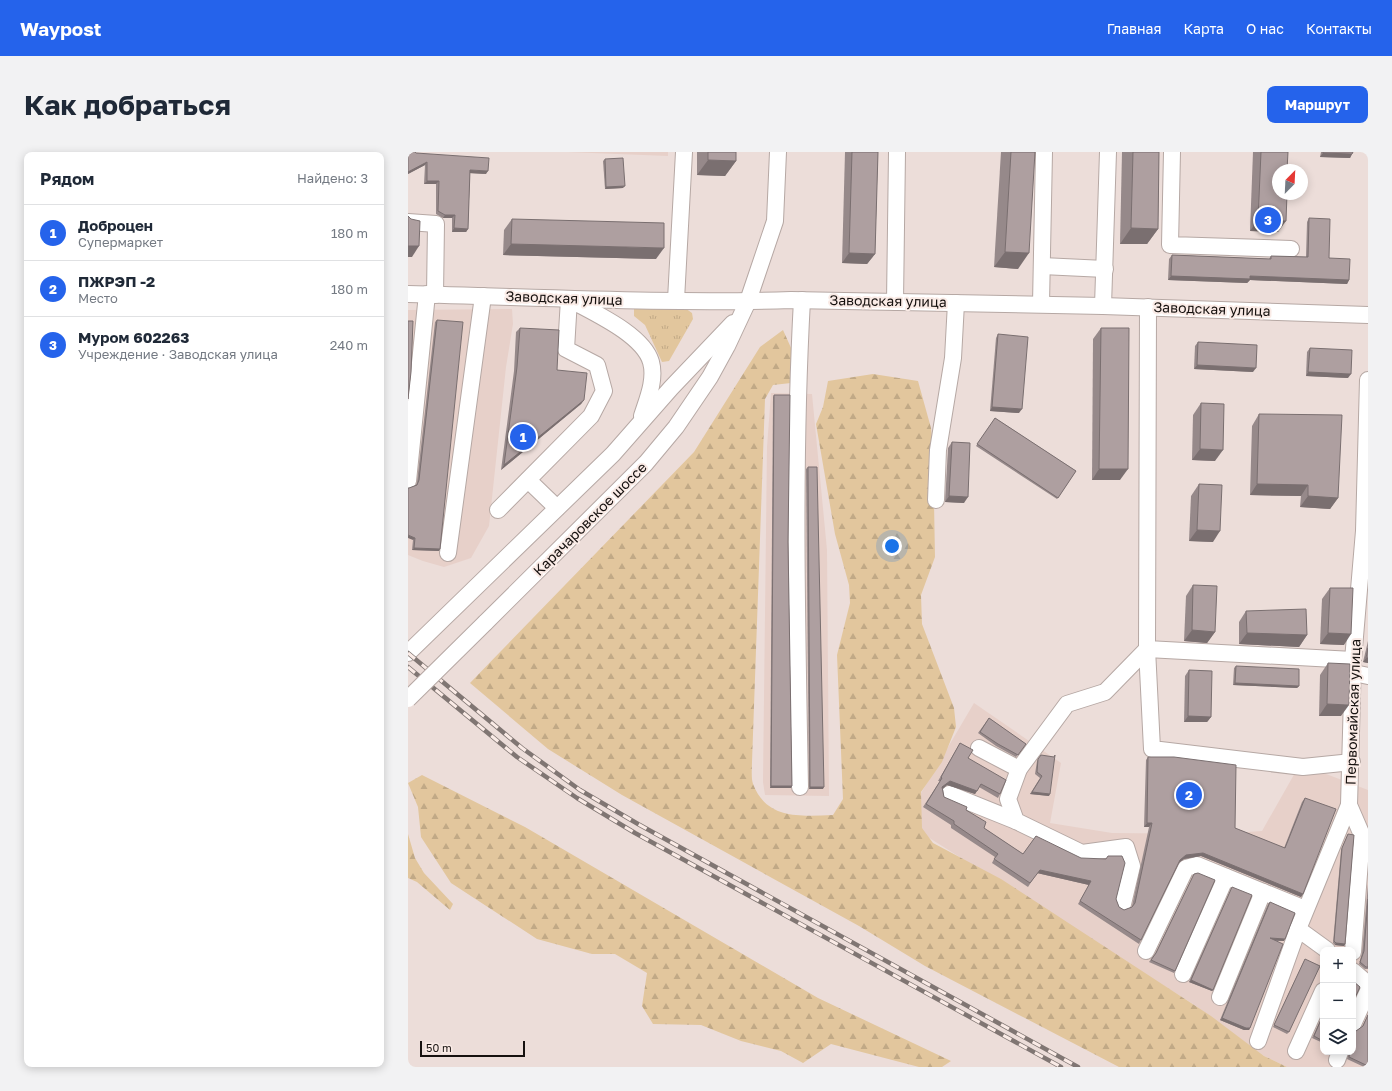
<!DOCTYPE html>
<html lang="ru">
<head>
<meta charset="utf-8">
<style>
	:root { --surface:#fff; --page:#f2f2f3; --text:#1f2937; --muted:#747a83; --line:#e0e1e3; --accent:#2563eb }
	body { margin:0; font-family:"Golos Text",sans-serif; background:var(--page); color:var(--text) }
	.controls { position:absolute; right:12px; bottom:12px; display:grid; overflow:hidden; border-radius:8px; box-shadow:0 2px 10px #0003 }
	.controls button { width:36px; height:36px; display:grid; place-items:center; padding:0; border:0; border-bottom:1px solid var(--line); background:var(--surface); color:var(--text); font:20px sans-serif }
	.compass { position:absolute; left:864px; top:12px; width:36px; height:36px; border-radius:50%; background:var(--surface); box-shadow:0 2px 10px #0003; rotate:24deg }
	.scale { position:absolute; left:12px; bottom:10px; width:105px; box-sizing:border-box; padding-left:4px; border:2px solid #16110f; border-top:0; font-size:11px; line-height:14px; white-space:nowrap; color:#16110f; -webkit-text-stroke:3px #faebe6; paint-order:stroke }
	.you { position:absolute; left:484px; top:394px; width:14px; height:14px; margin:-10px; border:3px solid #fff; border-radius:50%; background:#1a73e8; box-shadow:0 0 0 6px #1a73e833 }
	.badge { display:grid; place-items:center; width:26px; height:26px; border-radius:50%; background:var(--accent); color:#fff; font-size:13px; font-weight:700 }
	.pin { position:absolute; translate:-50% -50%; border:2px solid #fff; box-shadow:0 1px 4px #0006 }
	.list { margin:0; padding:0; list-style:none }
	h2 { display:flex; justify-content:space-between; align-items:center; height:52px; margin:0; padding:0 16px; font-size:17px }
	h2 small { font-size:13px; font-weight:400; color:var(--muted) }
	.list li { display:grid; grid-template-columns:26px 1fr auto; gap:12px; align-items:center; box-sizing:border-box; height:56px; padding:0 16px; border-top:1px solid var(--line) }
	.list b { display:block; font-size:15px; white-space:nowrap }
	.list p { margin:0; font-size:13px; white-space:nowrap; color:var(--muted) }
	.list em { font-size:13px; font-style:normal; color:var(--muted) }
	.icon { flex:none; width:22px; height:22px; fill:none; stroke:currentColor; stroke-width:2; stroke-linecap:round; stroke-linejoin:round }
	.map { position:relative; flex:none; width:960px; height:915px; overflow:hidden; border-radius:8px }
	header { display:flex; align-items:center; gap:24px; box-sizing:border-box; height:56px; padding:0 20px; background:var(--accent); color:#fff }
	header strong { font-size:19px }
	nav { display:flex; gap:22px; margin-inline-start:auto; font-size:14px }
	.intro { display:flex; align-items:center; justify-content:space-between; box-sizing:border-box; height:96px; padding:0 24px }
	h1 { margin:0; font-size:28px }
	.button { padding:10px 18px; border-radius:8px; background:var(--accent); color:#fff; font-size:14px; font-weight:700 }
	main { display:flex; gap:24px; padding:0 24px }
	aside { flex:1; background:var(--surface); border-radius:8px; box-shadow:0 2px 10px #0003 }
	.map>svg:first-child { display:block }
</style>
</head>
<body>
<header>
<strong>Waypost</strong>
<nav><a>Главная</a><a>Карта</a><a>О нас</a><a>Контакты</a></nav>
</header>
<div class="intro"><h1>Как добраться</h1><a class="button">Маршрут</a></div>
<main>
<aside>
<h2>Рядом<small>Найдено: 3</small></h2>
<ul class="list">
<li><span class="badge">1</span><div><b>Доброцен</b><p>Супермаркет</p></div><em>180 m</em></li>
<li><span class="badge">2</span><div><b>ПЖРЭП -2</b><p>Место</p></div><em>180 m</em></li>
<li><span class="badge">3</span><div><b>Муром 602263</b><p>Учреждение · Заводская улица</p></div><em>240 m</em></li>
</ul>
</aside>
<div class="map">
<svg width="960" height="915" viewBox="0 0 960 915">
	<defs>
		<pattern id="grass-tufts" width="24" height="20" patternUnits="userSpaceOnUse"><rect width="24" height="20" fill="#e2c69d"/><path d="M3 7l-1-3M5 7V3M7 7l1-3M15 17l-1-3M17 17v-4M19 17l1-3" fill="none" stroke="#c1a986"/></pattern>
		<pattern id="forest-firs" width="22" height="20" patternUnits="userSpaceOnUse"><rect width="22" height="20" fill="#e2c69d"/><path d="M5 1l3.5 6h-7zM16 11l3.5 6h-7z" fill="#c1a986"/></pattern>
	</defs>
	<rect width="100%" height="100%" fill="#ecddd9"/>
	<g fill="#e7d0c9" fill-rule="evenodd">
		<path d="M159,0H260V4Z"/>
		<path d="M104,157L105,172L98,215L81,374L63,406L36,415L15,409L0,403V158Z"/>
		<path d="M363,241L404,242L419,398L421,644L357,643L355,630L359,295Z"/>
		<path d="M566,551L653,611L642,671L704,681L810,682L854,679L892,612L960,638V915H879L856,904L785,852L496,670ZM915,798H945V900H915Z"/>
	</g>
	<path fill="url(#grass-tufts)" d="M277,156L284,161L285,167L261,209L254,210L237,173L226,164V157Z"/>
	<g fill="url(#forest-firs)">
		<path d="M375,178L384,198L383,231L365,233L357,247L344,610C344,616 343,626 345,632C359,668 392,664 425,663L435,647L429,503L442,451L441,433L427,382L408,272L415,255L420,229L465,222L510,229L523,276L525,294L527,405L513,443L514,472L546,556L548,575L534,610L513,640L514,676L525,691L593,727L803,864L856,904L879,915H711L517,814L451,774L214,643L140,597L62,531L286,300L352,195Z"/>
		<path d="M14,623L117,675L410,846L543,909L534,915H511L423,892L395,911L373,899L333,889L293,873L245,872L234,854L239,821L207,802H184L129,787L43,731L13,685L10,655L0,631Z"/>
		<path d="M0,682L7,706L16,721L45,752L42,758L9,730L0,726Z"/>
	</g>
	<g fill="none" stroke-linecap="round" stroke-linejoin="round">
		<defs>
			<g id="minor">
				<path d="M764,0L762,93L883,97"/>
				<path d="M0,70L28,72L27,143"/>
				<path d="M634,114L697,117"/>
				<path d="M0,142C128,145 256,152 383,148L695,154L960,163"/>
				<path d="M268,148L276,0"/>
				<path d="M487,150L489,0"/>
				<path d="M633,152L636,0"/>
				<path d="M695,154L700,0"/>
				<path d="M740,155L739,497L945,508"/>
				<path d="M120,328L149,356"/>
				<path d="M0,329L19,142"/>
				<path d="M528,348L530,298L545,206L548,151"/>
				<path d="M90,358L183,264L196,239L189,213L158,197L161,147C184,160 235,182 243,210C248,228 239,248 234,264"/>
				<path d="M40,401L75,144"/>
				<path d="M77,471L238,311L268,275L302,225L319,194L340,149L367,69L370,0"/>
				<path d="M739,497L744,597L895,615L944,610"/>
				<path d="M0,501L205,302L263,236L325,171"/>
				<path d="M946,521L960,524"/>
				<path d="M571,596L611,617"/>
				<path d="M392,635C389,472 385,311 394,148"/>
				<path d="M541,642L608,669"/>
				<path d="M941,653L954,683L945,800"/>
				<path d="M715,752L724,714L718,695L674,701L608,669L600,647L611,617L659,552L697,540L739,497"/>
				<path d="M919,798L890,777L941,653L945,508L956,379L960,228"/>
				<path d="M738,799L778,716L789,713L897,757"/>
				<path d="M945,819L960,832"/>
				<path d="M775,822L818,725"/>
				<path d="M812,845L855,740"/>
				<path d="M945,872L960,839"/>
				<path d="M850,889L890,777"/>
				<path d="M888,899L915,839"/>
				<path d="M929,908L932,900"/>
			</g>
		</defs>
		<use href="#minor" stroke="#b6a8a4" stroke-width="18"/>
		<use href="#minor" stroke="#fff" stroke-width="16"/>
		<defs>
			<g id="rail">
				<path d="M0,501L114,596L172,638L230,672L670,915"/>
				<path d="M0,515L109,605L169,646L227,681L653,915"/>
			</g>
		</defs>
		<use href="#rail" stroke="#807673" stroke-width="4.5"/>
		<use href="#rail" stroke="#faebe6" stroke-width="3" stroke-dasharray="9" stroke-linecap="butt"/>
		<defs>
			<path id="minor-bridge" d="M0,547L77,471"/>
		</defs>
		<use href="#minor-bridge" stroke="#b6a8a4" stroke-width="18" stroke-linecap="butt"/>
		<use href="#minor-bridge" stroke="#fff" stroke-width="16"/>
	</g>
	<g fill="#96898a">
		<path d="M0,0L8,1L78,22L62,21L60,77L58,80H44V66H35L28,62V32H16L17,13L0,22Z"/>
		<path d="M289,0H328V9L317,24L289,23Z"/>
		<path d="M437,0H470L467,102L459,112L434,111Z"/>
		<path d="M593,0H627L610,117L586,115Z"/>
		<path d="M714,0H751L750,77L739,92H712Z"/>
		<path d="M845,0H880L870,80L842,79Z"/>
		<path d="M913,0H945L942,6L912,5Z"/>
		<path d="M197,7L215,36L197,37L195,9Z"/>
		<path d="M901,66L921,106L941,128L939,132L842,128L839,131L760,128L761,107L764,103L861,107L863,104L898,105L899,70Z"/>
		<path d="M104,67L248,107L95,103L96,78Z"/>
		<path d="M29,168L31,399L4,398L5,388L1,336L8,333L9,330L27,170Z"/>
		<path d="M112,176L149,218L176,248L173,252L93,318L106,219L108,180Z"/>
		<path d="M693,176L712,328H684L685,187Z"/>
		<path d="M590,182L611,261L582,259L588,186Z"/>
		<path d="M790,190L845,220L786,217L787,194Z"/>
		<path d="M902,196L940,226L898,224L899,200Z"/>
		<path d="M366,243L380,390L384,634L383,636H362L365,245Z"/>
		<path d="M793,251L807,309L784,308L785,263Z"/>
		<path d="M851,262L930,346L922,357L892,355L893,344L842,343L844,274Z"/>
		<path d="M587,266L668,319L649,347L568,294Z"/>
		<path d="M544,290L556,351L537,350L540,296Z"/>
		<path d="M400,315L415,637H401L398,317Z"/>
		<path d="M791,332L805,390L781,389L783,344Z"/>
		<path d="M785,433L807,480L799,491L776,489L778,444Z"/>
		<path d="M922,436L936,493L912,492L914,447Z"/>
		<path d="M838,459L899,483L891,495L831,492V470Z"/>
		<path d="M960,489V511L955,510Z"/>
		<path d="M920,511L933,564H911L912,523Z"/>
		<path d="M828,514L891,534L889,536L825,533L826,516Z"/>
		<path d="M781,518L803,565L799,570H776L777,524Z"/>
		<path d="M581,566L618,592L608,605L588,594L570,581Z"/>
		<path d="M552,591L560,606L592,642L590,646L571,635L567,642L539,633L535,637L536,645L558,658L576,676L615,702L628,684L708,747L711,755L716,758L724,755V754L741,675H736L738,608L740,605L827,676L876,696L894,650L897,646L895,742L893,745L793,704L776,707L771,711L733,788L731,792L670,752L681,733L629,721L620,735L584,711L587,705L543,676V673L515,655L532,629H530Z"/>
		<path d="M633,603L641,644L622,642L632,626L627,622L629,609Z"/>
		<path d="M940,682L937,792L936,794L927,793L925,791L933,698Z"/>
		<path d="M786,722L767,819L766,821L741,810L747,802Z"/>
		<path d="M960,732V817H957L951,812L954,801Z"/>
		<path d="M824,735L805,838L804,839L781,830Z"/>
		<path d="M862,750L876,789H867L842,876L841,878H836L812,868L860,752Z"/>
		<path d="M897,807L881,880L879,882L865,875Z"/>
		<path d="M915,862V891L904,886Z"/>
		<path d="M960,862V915H956L939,907L941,900H945L948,879L954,875Z"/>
	</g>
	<g fill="#7a6f70">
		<path d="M915,1L944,2L942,6L912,5Z"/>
		<path d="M300,8L328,9L317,24L289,23Z"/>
		<path d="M19,10L17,13L0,22V20Z"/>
		<path d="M62,18L80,19L78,22L60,21Z"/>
		<path d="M19,29H31L28,32H16Z"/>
		<path d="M217,34L215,36L197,37L198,35Z"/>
		<path d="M37,63H47L44,66H35Z"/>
		<path d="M850,68L878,69L870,80L842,79Z"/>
		<path d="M46,76L60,77L58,80H44Z"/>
		<path d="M723,76L750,77L739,92H712Z"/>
		<path d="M103,92L256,96L248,107L95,103Z"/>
		<path d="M0,94H11L4,105H0Z"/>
		<path d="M597,100L621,101L610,117L586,115Z"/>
		<path d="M441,101L467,102L459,112L434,111Z"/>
		<path d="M763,124H842L941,128L939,132L842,128L839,131L760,128Z"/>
		<path d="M789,213L848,216L845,220L786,217Z"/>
		<path d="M900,220L943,222L940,226L898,224Z"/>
		<path d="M176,248L173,252L93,318L96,313Z"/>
		<path d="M584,255L614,257L611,261L582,259Z"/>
		<path d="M792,297L815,298L807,309L784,308Z"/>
		<path d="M691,317H720L712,328H684Z"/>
		<path d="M849,332L900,333L893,344L842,343Z"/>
		<path d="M541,344L560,345L556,351L537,350Z"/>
		<path d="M900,344L930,346L922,357L892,355Z"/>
		<path d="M789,378L812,379L805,390L781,389Z"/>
		<path d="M0,383L7,386L5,388L0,386Z"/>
		<path d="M6,396L32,397L31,399L4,398Z"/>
		<path d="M784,478L807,480L799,491L776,489Z"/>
		<path d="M839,481L899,483L891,495L831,492Z"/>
		<path d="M920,481L943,482L936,493L912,492Z"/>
		<path d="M958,506H960V511L955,510Z"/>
		<path d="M827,531L891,534L889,536L825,533Z"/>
		<path d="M919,552L941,553L933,564H911Z"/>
		<path d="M780,564L803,565L799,570H776Z"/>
		<path d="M542,629L569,639L567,642L539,633L532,639L534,635Z"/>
		<path d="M363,634H384L383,636H362Z"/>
		<path d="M402,635H416L415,637H401Z"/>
		<path d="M624,640L642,642L641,644L622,642Z"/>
		<path d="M739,671H744L741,675H736Z"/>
		<path d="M795,701L895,742L893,745L793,704L776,707L769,712L772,708L778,703Z"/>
		<path d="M632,718L683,729L681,733L629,721Z"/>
		<path d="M862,786L877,787L876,789L861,788Z"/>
		<path d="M928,791L937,792L936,794L927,793Z"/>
		<path d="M783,828L805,838L804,839L781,830Z"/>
		<path d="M814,866L842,876L841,878H836L812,868Z"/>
	</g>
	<g fill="#ae9fa0" stroke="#7a6f70">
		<path d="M0,0H7L8,1L81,6L80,19L62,18L60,77L46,76L47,63H37L30,59L31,29H19V10L0,20Z"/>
		<path d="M300,0H328V9L300,8Z"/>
		<path d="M444,0H470L467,102L441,101Z"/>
		<path d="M603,0H627L621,101L597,100Z"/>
		<path d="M725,0H751L750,77L723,76Z"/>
		<path d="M853,0H880L879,18H870V42H879L878,69L850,68Z"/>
		<path d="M915,0H945L944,2L915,1Z"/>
		<path d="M215,6L217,34L198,35L197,7Z"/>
		<path d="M0,64L3,67L12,69L11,94H0Z"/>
		<path d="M901,66L922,67L921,106L942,107L941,128L842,124V127L763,124L764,103L863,107V104L900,105Z"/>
		<path d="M104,67L256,71V96L103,92Z"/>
		<path d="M29,168L55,170L32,397L6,396L7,386L0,383V336H1L9,333L11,328Z"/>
		<path d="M0,169H5L3,220L0,247Z"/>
		<path d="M112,176L151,178L149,218L179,221L176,248L96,313L109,215Z"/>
		<path d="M693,176H721L720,317H691Z"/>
		<path d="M590,182L620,185L614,257L584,255Z"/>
		<path d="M790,190L849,193L848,216L789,213Z"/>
		<path d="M902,196L944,198L943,222L900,220Z"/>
		<path d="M366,243H382L380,390L384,634H363Z"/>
		<path d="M793,251L816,252L815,298L792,297Z"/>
		<path d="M851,262L934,263L930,346L900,344V333L849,332Z"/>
		<path d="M587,266L668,319L650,346L569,292Z"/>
		<path d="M544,290L562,291L560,345L541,344Z"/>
		<path d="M400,315H409L416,635H402Z"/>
		<path d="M791,332L814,333L812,379L789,378Z"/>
		<path d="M785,433L809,434L807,480L784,478Z"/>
		<path d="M922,436H945L943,482L920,481Z"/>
		<path d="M898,457L899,483L839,481L838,459Z"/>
		<path d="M960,496V506H958Z"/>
		<path d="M920,511L942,512L941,553L919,552Z"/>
		<path d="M828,514L891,517V534L827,531Z"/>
		<path d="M781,518L804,519L803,565L780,564Z"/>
		<path d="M581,566L618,592L610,603L590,592L572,580Z"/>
		<path d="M552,591L565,598L560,606L598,628L592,642L573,632L569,639L542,629L534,635L536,645L559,655L558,658L578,670L576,676L615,702L628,684L673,706L698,707L700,704H714L717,711L708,747L711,755L716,758L724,755L727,751L744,671H739L740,605H766L828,613L827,676L877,696L897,646L928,657L895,742L795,701L778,703L772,708L733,788L672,749L683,729L632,718L622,731L586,707L590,702L546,672V669L518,652L534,626L533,625Z"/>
		<path d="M633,603L646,605L647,603L642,642L624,640L634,624L629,620L630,607Z"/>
		<path d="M940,682L946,683L937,792L928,791L926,789L934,696Z"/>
		<path d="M790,721L807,728L767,819L743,808L748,801L786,722Z"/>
		<path d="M824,735L844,743L805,838L783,828Z"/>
		<path d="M960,747V815H958L952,810L956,799Z"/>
		<path d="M862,750L887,761L877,787L862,786L875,792L842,876H838L814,866Z"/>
		<path d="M897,807L912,814L881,880L866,873Z"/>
		<path d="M945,829L952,835L945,850Z"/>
		<path d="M915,863V889L906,884Z"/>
		<path d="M960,863V914L941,905L942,900H945V879H948L955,874Z"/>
	</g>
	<g text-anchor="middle" stroke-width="4" stroke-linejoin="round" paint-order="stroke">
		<g font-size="14" fill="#16110f" stroke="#faebe6">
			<text transform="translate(156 146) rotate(2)" y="5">Заводская улица</text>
			<text transform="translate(480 149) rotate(1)" y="5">Заводская улица</text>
			<text transform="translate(804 157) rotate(2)" y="5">Заводская улица</text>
			<text transform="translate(182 367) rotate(-45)" y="5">Карачаровское шоссе</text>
			<text transform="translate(945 560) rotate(-88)" y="5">Первомайская улица</text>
		</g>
	</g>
</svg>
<div class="controls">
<button>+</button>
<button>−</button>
<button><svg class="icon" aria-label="layers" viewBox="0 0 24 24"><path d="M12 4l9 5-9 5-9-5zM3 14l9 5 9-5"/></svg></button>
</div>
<svg class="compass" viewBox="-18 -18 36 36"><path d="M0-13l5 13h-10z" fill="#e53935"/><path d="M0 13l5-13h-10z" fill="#747a83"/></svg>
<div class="scale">50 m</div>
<div class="you"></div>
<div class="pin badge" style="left:115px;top:285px">1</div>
<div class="pin badge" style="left:781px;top:643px">2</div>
<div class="pin badge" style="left:860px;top:68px">3</div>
</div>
</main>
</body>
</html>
